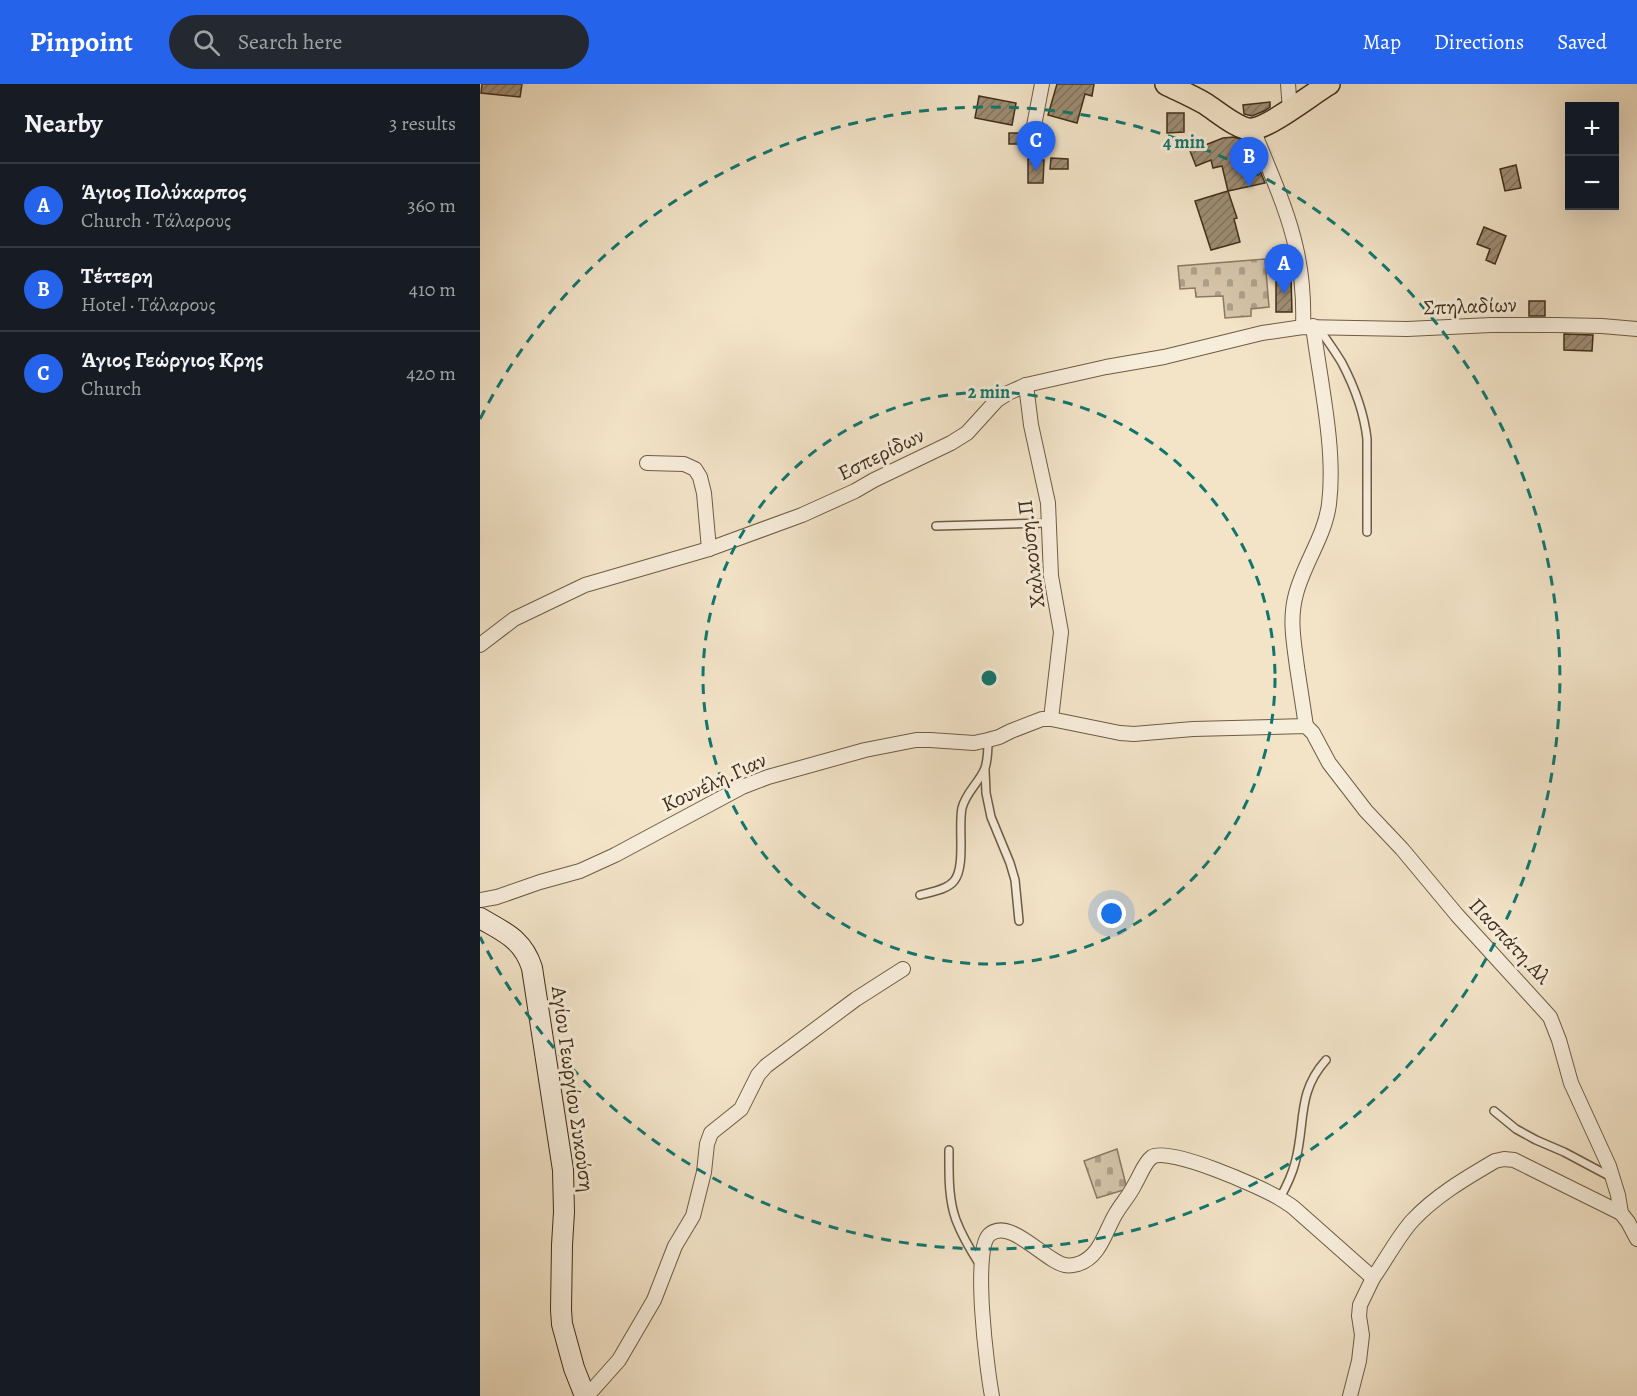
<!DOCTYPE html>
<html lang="en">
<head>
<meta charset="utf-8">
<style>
	:root { --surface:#171b24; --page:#242831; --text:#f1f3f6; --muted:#9ea1a6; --line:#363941; --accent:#2563eb }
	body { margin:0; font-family:Alegreya,serif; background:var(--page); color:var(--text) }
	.controls { position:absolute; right:18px; top:18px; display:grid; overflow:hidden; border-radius:0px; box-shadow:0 6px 24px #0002 }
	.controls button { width:54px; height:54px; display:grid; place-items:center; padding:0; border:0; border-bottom:2px solid var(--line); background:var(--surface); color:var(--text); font:30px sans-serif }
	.you { position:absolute; left:632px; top:830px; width:21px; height:21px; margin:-15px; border:4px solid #fff; border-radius:50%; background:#1a73e8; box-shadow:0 0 0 9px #1a73e833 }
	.badge { display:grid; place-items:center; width:39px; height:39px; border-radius:50%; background:var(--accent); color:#fff; font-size:20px; font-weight:700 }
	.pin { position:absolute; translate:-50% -50px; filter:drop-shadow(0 2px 3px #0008) }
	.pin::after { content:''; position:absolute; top:32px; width:21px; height:18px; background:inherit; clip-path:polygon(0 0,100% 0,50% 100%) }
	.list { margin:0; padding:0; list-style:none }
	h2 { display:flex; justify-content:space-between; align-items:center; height:78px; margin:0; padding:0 24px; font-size:26px }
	h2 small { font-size:20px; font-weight:400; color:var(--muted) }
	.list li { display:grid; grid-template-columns:39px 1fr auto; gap:18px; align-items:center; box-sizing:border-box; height:84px; padding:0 24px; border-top:2px solid var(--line) }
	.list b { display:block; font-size:22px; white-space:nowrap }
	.list p { margin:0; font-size:20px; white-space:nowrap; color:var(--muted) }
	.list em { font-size:20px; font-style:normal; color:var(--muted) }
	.icon { flex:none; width:33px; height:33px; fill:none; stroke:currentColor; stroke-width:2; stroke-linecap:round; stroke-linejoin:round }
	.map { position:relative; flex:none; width:1157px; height:1312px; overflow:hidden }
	header { display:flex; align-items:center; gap:36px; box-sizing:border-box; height:84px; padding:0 30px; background:var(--accent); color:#fff }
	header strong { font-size:28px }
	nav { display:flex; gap:33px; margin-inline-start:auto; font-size:21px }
	.search { width:420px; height:54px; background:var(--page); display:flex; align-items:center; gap:15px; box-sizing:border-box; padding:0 21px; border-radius:33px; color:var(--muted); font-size:22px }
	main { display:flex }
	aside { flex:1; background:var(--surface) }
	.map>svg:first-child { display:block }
</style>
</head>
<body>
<header>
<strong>Pinpoint</strong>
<div class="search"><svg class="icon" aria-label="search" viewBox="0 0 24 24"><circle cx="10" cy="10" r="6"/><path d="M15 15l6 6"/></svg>Search here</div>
<nav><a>Map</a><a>Directions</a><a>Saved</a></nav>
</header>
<main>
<aside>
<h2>Nearby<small>3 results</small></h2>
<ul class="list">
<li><span class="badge">A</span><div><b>Άγιος Πολύκαρπος</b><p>Church · Τάλαρους</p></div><em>360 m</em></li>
<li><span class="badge">B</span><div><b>Τέττερη</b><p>Hotel · Τάλαρους</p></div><em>410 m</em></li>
<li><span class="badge">C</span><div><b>Άγιος Γεώργιος Κρης</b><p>Church</p></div><em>420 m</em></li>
</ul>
</aside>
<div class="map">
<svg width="1157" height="1312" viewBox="0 0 1157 1312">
	<defs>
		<pattern id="cemetery-stones" width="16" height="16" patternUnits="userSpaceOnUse" patternTransform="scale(1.5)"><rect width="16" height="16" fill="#d5c5aa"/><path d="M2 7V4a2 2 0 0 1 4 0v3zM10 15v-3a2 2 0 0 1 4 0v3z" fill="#aea08a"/></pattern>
		<pattern id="building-hatch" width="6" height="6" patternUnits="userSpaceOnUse" patternTransform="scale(1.5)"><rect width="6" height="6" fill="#9e8d74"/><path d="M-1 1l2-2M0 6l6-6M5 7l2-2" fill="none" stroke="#82745e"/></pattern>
	</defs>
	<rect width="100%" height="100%" fill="#f3e4c8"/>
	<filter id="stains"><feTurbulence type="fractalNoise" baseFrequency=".00333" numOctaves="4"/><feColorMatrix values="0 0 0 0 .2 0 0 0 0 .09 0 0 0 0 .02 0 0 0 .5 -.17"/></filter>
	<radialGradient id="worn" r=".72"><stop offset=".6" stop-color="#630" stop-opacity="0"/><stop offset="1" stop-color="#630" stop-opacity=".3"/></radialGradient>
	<g fill="url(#cemetery-stones)" stroke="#8b7a62" stroke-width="1.5">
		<path d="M785,175L789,223L771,225V232L745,234L743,212L716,213L715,204L700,205L698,182Z"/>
		<path d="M637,1065L647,1105L617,1114L604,1077Z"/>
	</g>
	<g fill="url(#building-hatch)" stroke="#412e19" stroke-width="1.5">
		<path d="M2,0H42L40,13L1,9Z"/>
		<path d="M577,0H614L612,12L605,10L597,39L568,31Z"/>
		<path d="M499,12L536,19L532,41L495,34Z"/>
		<path d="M790,18V23L784,27L772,32L764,30L763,21Z"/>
		<path d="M687,29H704V48L687,49Z"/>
		<path d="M529,49H544L549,55V60H529Z"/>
		<path d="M754,53L768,58L785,99L748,107L742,82L733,84L731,76L716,82L710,67L743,54Z"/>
		<path d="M571,74L588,75V85H570Z"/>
		<path d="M548,75L564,76L563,99H548Z"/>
		<path d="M1036,81L1041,104L1025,107L1020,85Z"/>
		<path d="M748,107L757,134L754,135L760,158L731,166L715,117Z"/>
		<path d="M1004,143L1026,152L1015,180L1006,176L1010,165L997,160Z"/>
		<path d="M796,193H811L812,228H796Z"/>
		<rect x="1049" y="217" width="16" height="15"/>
		<path d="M1084,250L1113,251L1112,267L1084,266Z"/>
	</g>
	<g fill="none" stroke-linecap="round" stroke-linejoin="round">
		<defs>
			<g id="service">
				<path d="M838,243C846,255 855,267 862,279C874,302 884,328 887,355V448"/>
				<path d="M456,442L568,439"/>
				<path d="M505,686L506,709L511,733L530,779L535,796L539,837"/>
				<path d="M440,811C450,808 467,806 474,797C486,783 478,743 482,724C486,708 499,699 505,684C508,675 508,665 508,656"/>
				<path d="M1014,1027L1036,1045L1056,1056L1084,1068L1131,1093"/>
				<path d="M469,1066C469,1089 468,1114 476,1136C482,1152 491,1167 500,1181"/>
				<path d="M800,1114C806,1103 812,1091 815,1079C826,1040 816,1009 846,976"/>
			</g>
			<g id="minor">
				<path d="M808,0L810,26"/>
				<path d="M773,45C788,84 807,123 816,164C822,190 824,216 823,243"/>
				<path d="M553,47L562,0"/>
				<path d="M546,301L551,341L568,419L571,492L581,548L571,635"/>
				<path d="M167,379L204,380L215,385L220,393L224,409L229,465"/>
				<path d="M0,561L34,535L105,501L229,465L322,431L375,407L394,396L471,359L487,349L517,316L528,309L546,301L626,283L684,273L782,249L823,243L927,245L1011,241H1076L1122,242L1157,245"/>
				<path d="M826,642C823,622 820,603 817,583C814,559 809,535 816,510C824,479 845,452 849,420C856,366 840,297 833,242"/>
				<path d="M0,816L17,813L60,798L100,787L135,771L262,703L288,693L385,666L436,656H450L494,659L508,656L519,653L531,647L562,635H571L640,649L654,650L713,645L826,642L833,649L849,679L886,727L922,765L977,831L1070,933L1079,956L1091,999L1129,1082L1138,1111L1141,1129L1148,1138L1157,1155"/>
				<path d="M107,1312L139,1276L174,1216L195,1162L213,1132L224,1088L227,1060L231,1049L261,1025L278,991L286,982L376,915L423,885"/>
				<path d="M512,1312C507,1286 492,1167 509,1151C529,1132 566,1178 585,1181C589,1182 594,1181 598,1180C620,1173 625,1148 635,1131C641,1120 650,1111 655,1100C660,1092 664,1079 672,1073C688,1062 781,1103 799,1114C804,1117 809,1120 814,1124L893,1194C906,1176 917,1154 932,1137C955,1112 986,1094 1015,1077L1024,1075L1034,1076L1141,1129"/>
				<path d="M870,1312L879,1277L882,1251L879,1232L880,1221L893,1194"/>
			</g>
			<path id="secondary" d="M0,834C24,848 43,855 52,884L83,1086L84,1128L82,1161L81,1226L82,1240L94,1284L105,1312"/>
			<path id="primary" d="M686,0C698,6 712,12 724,19C736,26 759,47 773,45C790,43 832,10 849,0"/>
		</defs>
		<use href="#service" stroke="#6e5c45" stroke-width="10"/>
		<use href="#minor" stroke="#6e5c45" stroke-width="16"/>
		<use href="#secondary" stroke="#412e19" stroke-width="22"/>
		<use href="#primary" stroke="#412e19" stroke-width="24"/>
		<use href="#service" stroke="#f7eddb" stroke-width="7"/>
		<use href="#minor" stroke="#f7eddb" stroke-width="14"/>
		<use href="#secondary" stroke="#f7eddb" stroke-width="20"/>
		<use href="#primary" stroke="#f3e4c8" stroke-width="21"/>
	</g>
	<g fill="none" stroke="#0f766e" stroke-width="3" stroke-dasharray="10 8">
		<circle cx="509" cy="594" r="286"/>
		<path d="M0 335A571 571 0 1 1 0 853"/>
	</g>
	<g text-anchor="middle" stroke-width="6" stroke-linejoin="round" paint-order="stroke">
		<g font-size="21" fill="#412e19" stroke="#f7eddb">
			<text transform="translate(990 222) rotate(-2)" y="7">Σπηλαδίων</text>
			<text transform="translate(401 370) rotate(-26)" y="7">Εσπερίδων</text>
			<text transform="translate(551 470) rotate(-97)" y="7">Χαλκούση.Π</text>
			<text transform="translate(234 698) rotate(-25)" y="7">Κουνέλη.Γιαν</text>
			<text transform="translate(1030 857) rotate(47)" y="7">Πασπάτη.Αλ</text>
			<text transform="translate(93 1005) rotate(82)" y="7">Αγίου Γεωργίου Συκούση</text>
		</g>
	</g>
	<circle cx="509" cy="594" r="9" fill="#0f766e" stroke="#f7eddb" stroke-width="3"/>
	<g font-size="18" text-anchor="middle" font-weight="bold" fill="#0f766e" stroke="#f7eddb" stroke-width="6" stroke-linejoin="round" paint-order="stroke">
		<text x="704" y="64">4 min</text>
		<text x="509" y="314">2 min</text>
	</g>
	<rect width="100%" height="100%" filter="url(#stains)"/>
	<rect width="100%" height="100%" fill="url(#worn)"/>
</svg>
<div class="controls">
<button>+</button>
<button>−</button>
</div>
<div class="you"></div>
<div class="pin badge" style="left:804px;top:210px">A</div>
<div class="pin badge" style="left:769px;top:103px">B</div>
<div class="pin badge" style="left:556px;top:87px">C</div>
</div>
</main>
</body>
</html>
